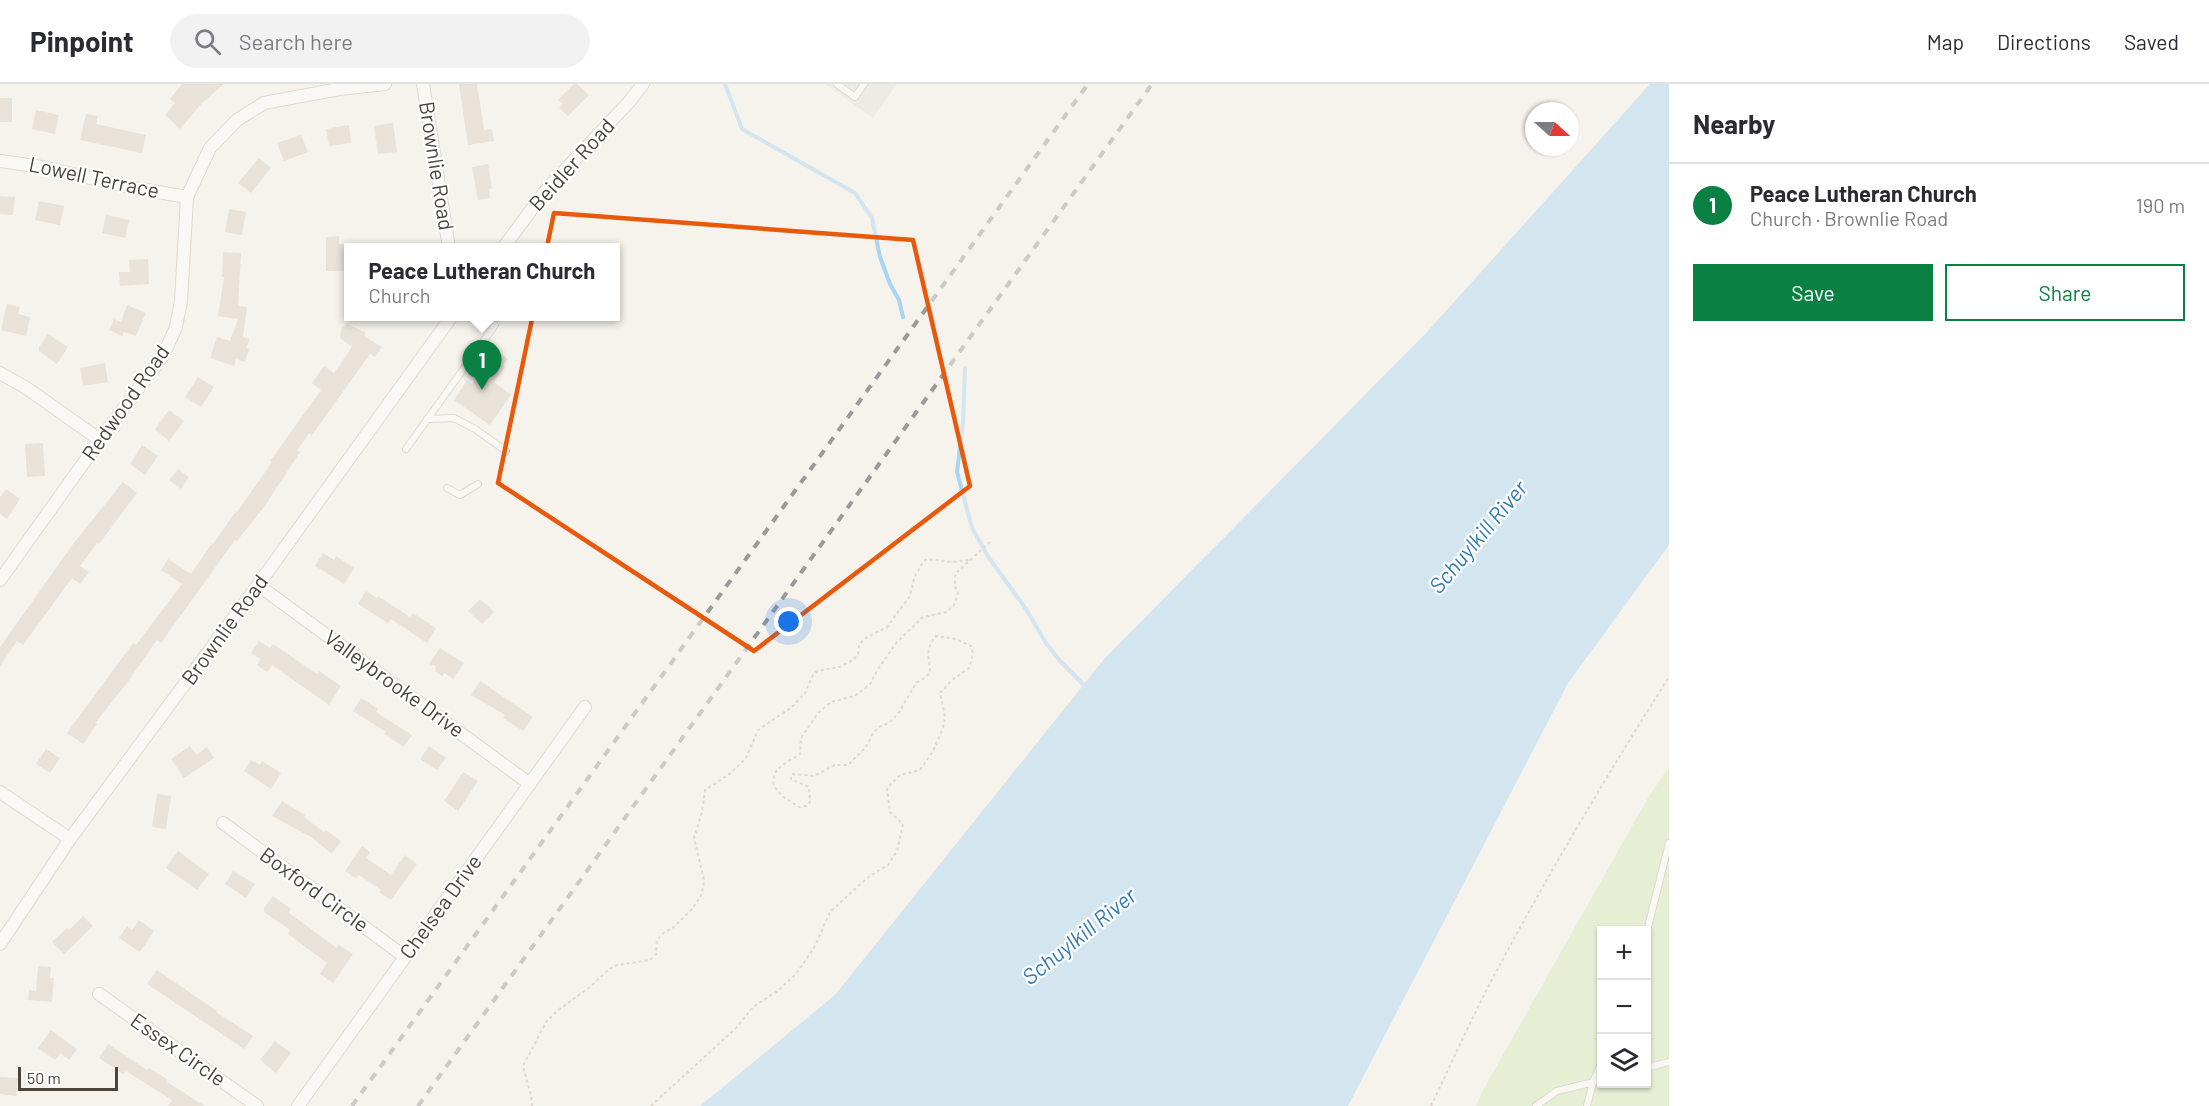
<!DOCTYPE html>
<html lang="en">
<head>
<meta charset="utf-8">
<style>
	:root { --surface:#fff; --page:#f2f2f3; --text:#2b2b33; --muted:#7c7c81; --line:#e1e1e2; --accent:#0b8043 }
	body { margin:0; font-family:Barlow,sans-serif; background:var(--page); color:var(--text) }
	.controls { position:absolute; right:18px; bottom:18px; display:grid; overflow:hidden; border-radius:0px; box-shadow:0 2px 4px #0004 }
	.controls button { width:54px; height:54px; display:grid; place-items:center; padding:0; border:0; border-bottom:2px solid var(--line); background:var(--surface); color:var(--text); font:30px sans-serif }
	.compass { position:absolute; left:1525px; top:18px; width:54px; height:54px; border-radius:50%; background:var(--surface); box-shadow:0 2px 4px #0004; rotate:111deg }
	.scale { position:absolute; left:18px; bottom:15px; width:100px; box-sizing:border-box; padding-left:6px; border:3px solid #4b4439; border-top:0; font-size:16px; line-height:21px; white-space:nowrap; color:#4b4439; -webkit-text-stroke:4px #fff; paint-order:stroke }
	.you { position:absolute; left:789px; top:538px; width:21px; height:21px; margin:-15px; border:4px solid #fff; border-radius:50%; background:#1a73e8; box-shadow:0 0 0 9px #1a73e833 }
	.badge { display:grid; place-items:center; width:39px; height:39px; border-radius:50%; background:var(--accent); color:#fff; font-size:20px; font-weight:700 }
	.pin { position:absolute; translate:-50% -50px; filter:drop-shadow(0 2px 3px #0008) }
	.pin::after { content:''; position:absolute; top:32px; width:21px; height:18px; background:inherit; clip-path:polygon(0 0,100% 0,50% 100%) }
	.popup { position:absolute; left:344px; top:159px; width:276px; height:78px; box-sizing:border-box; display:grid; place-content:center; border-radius:0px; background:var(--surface); filter:drop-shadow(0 2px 4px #0005); font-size:20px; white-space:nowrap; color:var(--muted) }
	.popup b { font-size:22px; color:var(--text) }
	.popup::after { content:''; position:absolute; left:50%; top:100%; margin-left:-12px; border:12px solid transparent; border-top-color:var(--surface) }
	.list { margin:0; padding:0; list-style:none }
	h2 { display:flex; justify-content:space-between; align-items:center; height:78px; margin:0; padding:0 24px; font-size:26px }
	h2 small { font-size:20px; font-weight:400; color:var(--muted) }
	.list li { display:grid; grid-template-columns:39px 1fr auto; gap:18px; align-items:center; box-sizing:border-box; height:84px; padding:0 24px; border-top:2px solid var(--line) }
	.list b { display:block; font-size:22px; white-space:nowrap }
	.list p { margin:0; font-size:20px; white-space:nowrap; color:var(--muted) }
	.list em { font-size:20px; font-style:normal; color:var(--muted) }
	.actions { display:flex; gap:12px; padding:18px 24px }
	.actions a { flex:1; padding:14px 0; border:2px solid var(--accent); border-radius:0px; text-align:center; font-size:21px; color:var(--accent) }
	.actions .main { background:var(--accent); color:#fff }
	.icon { flex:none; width:33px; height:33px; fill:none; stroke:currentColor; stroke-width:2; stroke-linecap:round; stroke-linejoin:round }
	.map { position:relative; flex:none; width:1669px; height:1022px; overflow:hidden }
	header { display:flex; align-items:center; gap:36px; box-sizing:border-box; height:84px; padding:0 30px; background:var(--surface); border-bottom:2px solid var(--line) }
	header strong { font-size:28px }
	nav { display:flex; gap:33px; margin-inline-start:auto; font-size:21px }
	.search { width:420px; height:54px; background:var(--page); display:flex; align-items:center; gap:15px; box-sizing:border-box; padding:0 21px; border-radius:33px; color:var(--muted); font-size:22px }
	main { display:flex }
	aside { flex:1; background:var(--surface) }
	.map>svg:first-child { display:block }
</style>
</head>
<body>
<header>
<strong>Pinpoint</strong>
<div class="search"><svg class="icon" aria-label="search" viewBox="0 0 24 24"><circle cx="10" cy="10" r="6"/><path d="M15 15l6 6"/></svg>Search here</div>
<nav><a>Map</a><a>Directions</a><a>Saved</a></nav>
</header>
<main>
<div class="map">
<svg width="1669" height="1022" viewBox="0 0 1669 1022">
	<rect width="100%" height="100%" fill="#f6f3ec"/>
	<path fill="#d2eab5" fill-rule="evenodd" d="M1669,683V1022H1476L1482,1008L1649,712ZM1602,846H1646V1000H1602Z"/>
	<path fill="#e5e3e0" d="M825,0H897L873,34Z"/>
	<path fill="#a9d4f2" d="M1650,0H1669V461L1568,599L1348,1022H700L835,911L1105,574L1427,248Z"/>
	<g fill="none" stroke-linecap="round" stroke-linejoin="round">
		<g stroke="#a9d4f2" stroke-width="4">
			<path d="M725,0L742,45L855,109L872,134L880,173L890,200L899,216L903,233"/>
			<path d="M965,284L963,339L957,388L972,444L989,474L1026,525L1046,559L1060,577L1087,604"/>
		</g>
	</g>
	<g fill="#d8cfc1">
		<path d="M182,0H224L203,18L180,45L165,31L175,19L170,15Z"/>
		<path d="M459,0H477L484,46L492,45L494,57L468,61Z"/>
		<path d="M574,0H577L589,11L568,32L559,24L563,20L558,16Z"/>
		<rect x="0" y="14" width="12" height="24"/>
		<path d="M36,26L59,31L55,50L32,45Z"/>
		<path d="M86,30L98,32L96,40L146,51L142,69L80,56Z"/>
		<path d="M393,39L397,68L378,70L374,42Z"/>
		<path d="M349,41L351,59L329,62L326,45Z"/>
		<path d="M301,51L308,68L284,77L277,59Z"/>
		<path d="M259,74L271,84L251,109L238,99Z"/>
		<path d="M488,80L492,104L489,105L490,114L478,116L472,83Z"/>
		<path d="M0,112L15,113L13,131L0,130Z"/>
		<path d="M39,117L64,122L60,141L35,136Z"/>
		<path d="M229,125L246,128L242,151L225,148Z"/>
		<path d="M106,131L129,136L125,154L102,149Z"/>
		<path d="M339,152V160H348V187H326V153Z"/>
		<path d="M223,168L241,169L238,222L247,223L243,253L250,255L246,264L249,265L245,278L236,275L234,282L210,274L217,253L230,257L238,235L218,232L224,193H222Z"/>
		<path d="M148,175L149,200L120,202L119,188H130L129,176Z"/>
		<path d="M7,220L20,223L18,230L30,233L26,252L1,246Z"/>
		<path d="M127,221L146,229L136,252L124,248L122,252L109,246L114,235L121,238Z"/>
		<path d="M348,240L366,249L364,252L382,263L375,273L370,270L312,351L309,349L297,367L300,368L264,423L237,457L235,456L161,559L157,556L127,599L95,639L97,640L83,660L67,649L133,559L136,561L182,500L161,486L168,475L191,490L212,459L213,460L236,427L237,428L272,378L270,377L321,306L312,299L324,282L334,289L352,263L340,254L342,243Z"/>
		<path d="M48,250L68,263L57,280L39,267V263Z"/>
		<path d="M498,268L508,275L503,281L505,283L494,298L511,311L490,341L454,316L467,296L472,300L484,284L479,280L486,270L493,274Z"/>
		<path d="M105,279L108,298L83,302L80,284Z"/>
		<path d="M198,293L214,303L201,323L185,313Z"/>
		<path d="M169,326L184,337L169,357L155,345Z"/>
		<path d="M43,359L45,392L27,393L25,360Z"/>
		<path d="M142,361L158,372L145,391L130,380Z"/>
		<path d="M178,385L189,393L181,405L169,396Z"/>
		<path d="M123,398L137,409L99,460L97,459L80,482L89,488L80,500L72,494L23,561L17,557L0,582V563L73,460Z"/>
		<path d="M6,405L20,415L7,435L0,430V413Z"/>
		<path d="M323,469L334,476L336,472L354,484L344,500L315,482Z"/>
		<path d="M366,507L377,514L378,512L410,533L413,529L436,544L427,559L391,535L388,539L358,520Z"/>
		<path d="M480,515L494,528L482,540L468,527Z"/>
		<path d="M259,557L270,564L273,560L317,590L319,587L341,602L329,621L272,581L267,588L257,581L260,575L251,569Z"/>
		<path d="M440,564L464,579L453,595L444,589L442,592L435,587L436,582L429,580Z"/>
		<path d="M480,597L533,633L523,647L503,634L505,631L471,611Z"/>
		<path d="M361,614L378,625L376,628L412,651L404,663L384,650L386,648L353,627Z"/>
		<path d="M190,662L196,671L207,663L214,674L184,694L171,675Z"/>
		<path d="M429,662L446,674L437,686L420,675Z"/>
		<path d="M46,665L60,674L50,689L36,680Z"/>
		<path d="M251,676L260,681L262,677L281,689L271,705L244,687Z"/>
		<path d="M463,688L478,697L458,727L444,717Z"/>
		<path d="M157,710L171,712L166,745L152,743Z"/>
		<path d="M282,717L305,731L304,733L324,748L326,746L341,757L332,770L311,753L272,732Z"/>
		<path d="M362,762L370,768L366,774L391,791L405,771L417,780L391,816L379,808L381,806L359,791L356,794L345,787Z"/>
		<path d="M178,767L209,790L197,806L166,784Z"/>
		<path d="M233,787L255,800L246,814L225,800Z"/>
		<path d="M273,812L291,825L289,829L337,864L339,861L353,870L333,899L320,890L327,879L288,850L290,846L264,828V824Z"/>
		<path d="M83,832L93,842L64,870L52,858L67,844L69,846Z"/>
		<path d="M139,836L154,847L140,868L119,854L127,842L132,846Z"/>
		<path d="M38,882L51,883L50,894H54L52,918L28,916L29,906L36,907Z"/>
		<path d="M157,886L217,927L216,928L253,952L244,965L147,900Z"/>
		<path d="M51,946L77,965L69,976L60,969L55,976L38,964Z"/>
		<path d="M275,957L291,969L276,989L260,976Z"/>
		<path d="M108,960L147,986L149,984L168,996L167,998L205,1022H168L172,1016L126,987L123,990L99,974Z"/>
		<path d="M0,993L18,994L16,1012L0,1010Z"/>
	</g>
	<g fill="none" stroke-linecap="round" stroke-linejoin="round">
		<defs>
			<g id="lane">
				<path d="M837,0L855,13L864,0"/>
				<path d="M427,335L454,334L475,345L506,367"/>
				<path d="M406,365L495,241L484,232"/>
				<path d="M447,404L460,411L478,400"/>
				<path d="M1646,851L1669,759"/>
				<path d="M1646,984L1669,978"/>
				<path d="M1536,1022L1557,1007L1602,996"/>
				<path d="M1587,1022L1593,998L1602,978"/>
			</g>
			<g id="street">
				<path d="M423,0L449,164"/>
				<path d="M0,77L42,83L129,103L187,113"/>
				<path d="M503,164L546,106L629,18L643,0"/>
				<path d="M0,289L25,303L100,356"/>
				<path d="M0,496L100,356L164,270L176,243L181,217L187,113L210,64L237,36L264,19L339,5L385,0"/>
				<path d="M258,501L530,700"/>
				<path d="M0,708L70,755"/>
				<path d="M223,739L405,873"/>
				<path d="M0,860L70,755L258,501L452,232"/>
				<path d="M99,910L257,1022"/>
				<path d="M298,1022L585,623"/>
			</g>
		</defs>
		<use href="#lane" stroke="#c2bbae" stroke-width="8"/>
		<use href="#street" stroke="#c2bbae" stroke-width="14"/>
		<g stroke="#c4b79f" stroke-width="2" stroke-dasharray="3 3" stroke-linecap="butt">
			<path d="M532,1022L531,1012L523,982L546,938L558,926L590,903L609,885L617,881L650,876L656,870L657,856L662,850L674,843L692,825L702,810L704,796L694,754L702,728L705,706L731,689L746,674L758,646L792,623L805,609L813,591L817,587L840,583L853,576L858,570L859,561L864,555L887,543L910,512L914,494L923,478L927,475L952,478L969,476"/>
			<path d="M651,1022L736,944L753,923L776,908L796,890L814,864L830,828L867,794L888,781L897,767L903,740L890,728L887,704L900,691L920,686L933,667L943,644L945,633L940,609L952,596L969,584L973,570L971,562L956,555L936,552C925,565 929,573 930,587L926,593L916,599L898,630L889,639L879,643L873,649L866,663L848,681H835L814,692L793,690L791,692V695L809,703L810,718L806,722L799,723L782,712L774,702C770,683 788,679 800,670L801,654L818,629L831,618L855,612L870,600L878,585L896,559L923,533L947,528L954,521L958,509L955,502V490L992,456"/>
			<path d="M1431,1022C1450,982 1468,942 1488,903C1544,797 1605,694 1669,593"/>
		</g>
		<use href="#lane" stroke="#fff" stroke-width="6"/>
		<use href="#street" stroke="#fff" stroke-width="12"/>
		<g stroke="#9a9a9a" stroke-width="4" stroke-dasharray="8 8" stroke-linecap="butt">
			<path d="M352,1022L1088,0"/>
			<path d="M418,1022L1152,0"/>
		</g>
	</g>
	<path d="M0 0H1669V1022H0ZM554,129L913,156L970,402L754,567L498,399Z" fill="#f6f3ec" fill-opacity=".55" fill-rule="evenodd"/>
	<path fill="none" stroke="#e8590c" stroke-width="4.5" stroke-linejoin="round" d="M554,129L913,156L970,402L754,567L498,399Z"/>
	<g text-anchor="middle" stroke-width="4.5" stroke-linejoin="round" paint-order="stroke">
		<g font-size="21" fill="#4b4439" stroke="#fff">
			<text transform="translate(572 81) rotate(-48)" y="7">Beidler Road</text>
			<text transform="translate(436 82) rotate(81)" y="7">Brownlie Road</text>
			<text transform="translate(94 94) rotate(12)" y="7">Lowell Terrace</text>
			<text transform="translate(126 319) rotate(-55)" y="7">Redwood Road</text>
			<text transform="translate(225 546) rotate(-54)" y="7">Brownlie Road</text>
			<text transform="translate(394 600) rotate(36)" y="7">Valleybrooke Drive</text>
			<text transform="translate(314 806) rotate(36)" y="7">Boxford Circle</text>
			<text transform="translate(441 823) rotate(-54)" y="7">Chelsea Drive</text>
			<text transform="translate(178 966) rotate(35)" y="7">Essex Circle</text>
		</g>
		<g font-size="22" font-style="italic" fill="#2e7ab2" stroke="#fff">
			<text transform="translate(1478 453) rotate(-50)" y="8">Schuylkill River</text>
			<text transform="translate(1079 852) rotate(-39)" y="8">Schuylkill River</text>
		</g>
	</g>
</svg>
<div class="controls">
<button>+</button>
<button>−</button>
<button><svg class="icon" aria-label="layers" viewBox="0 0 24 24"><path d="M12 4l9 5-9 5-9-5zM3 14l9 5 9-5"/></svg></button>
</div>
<svg class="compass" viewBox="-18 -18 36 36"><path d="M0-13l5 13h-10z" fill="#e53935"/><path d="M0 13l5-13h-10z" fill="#7c7c81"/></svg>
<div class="scale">50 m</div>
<div class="you"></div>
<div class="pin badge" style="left:482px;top:306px">1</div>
<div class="popup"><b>Peace Lutheran Church</b>Church</div>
</div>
<aside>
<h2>Nearby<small></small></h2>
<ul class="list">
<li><span class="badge">1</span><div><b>Peace Lutheran Church</b><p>Church · Brownlie Road</p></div><em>190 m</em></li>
</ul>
<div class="actions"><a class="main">Save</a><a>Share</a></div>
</aside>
</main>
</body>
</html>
